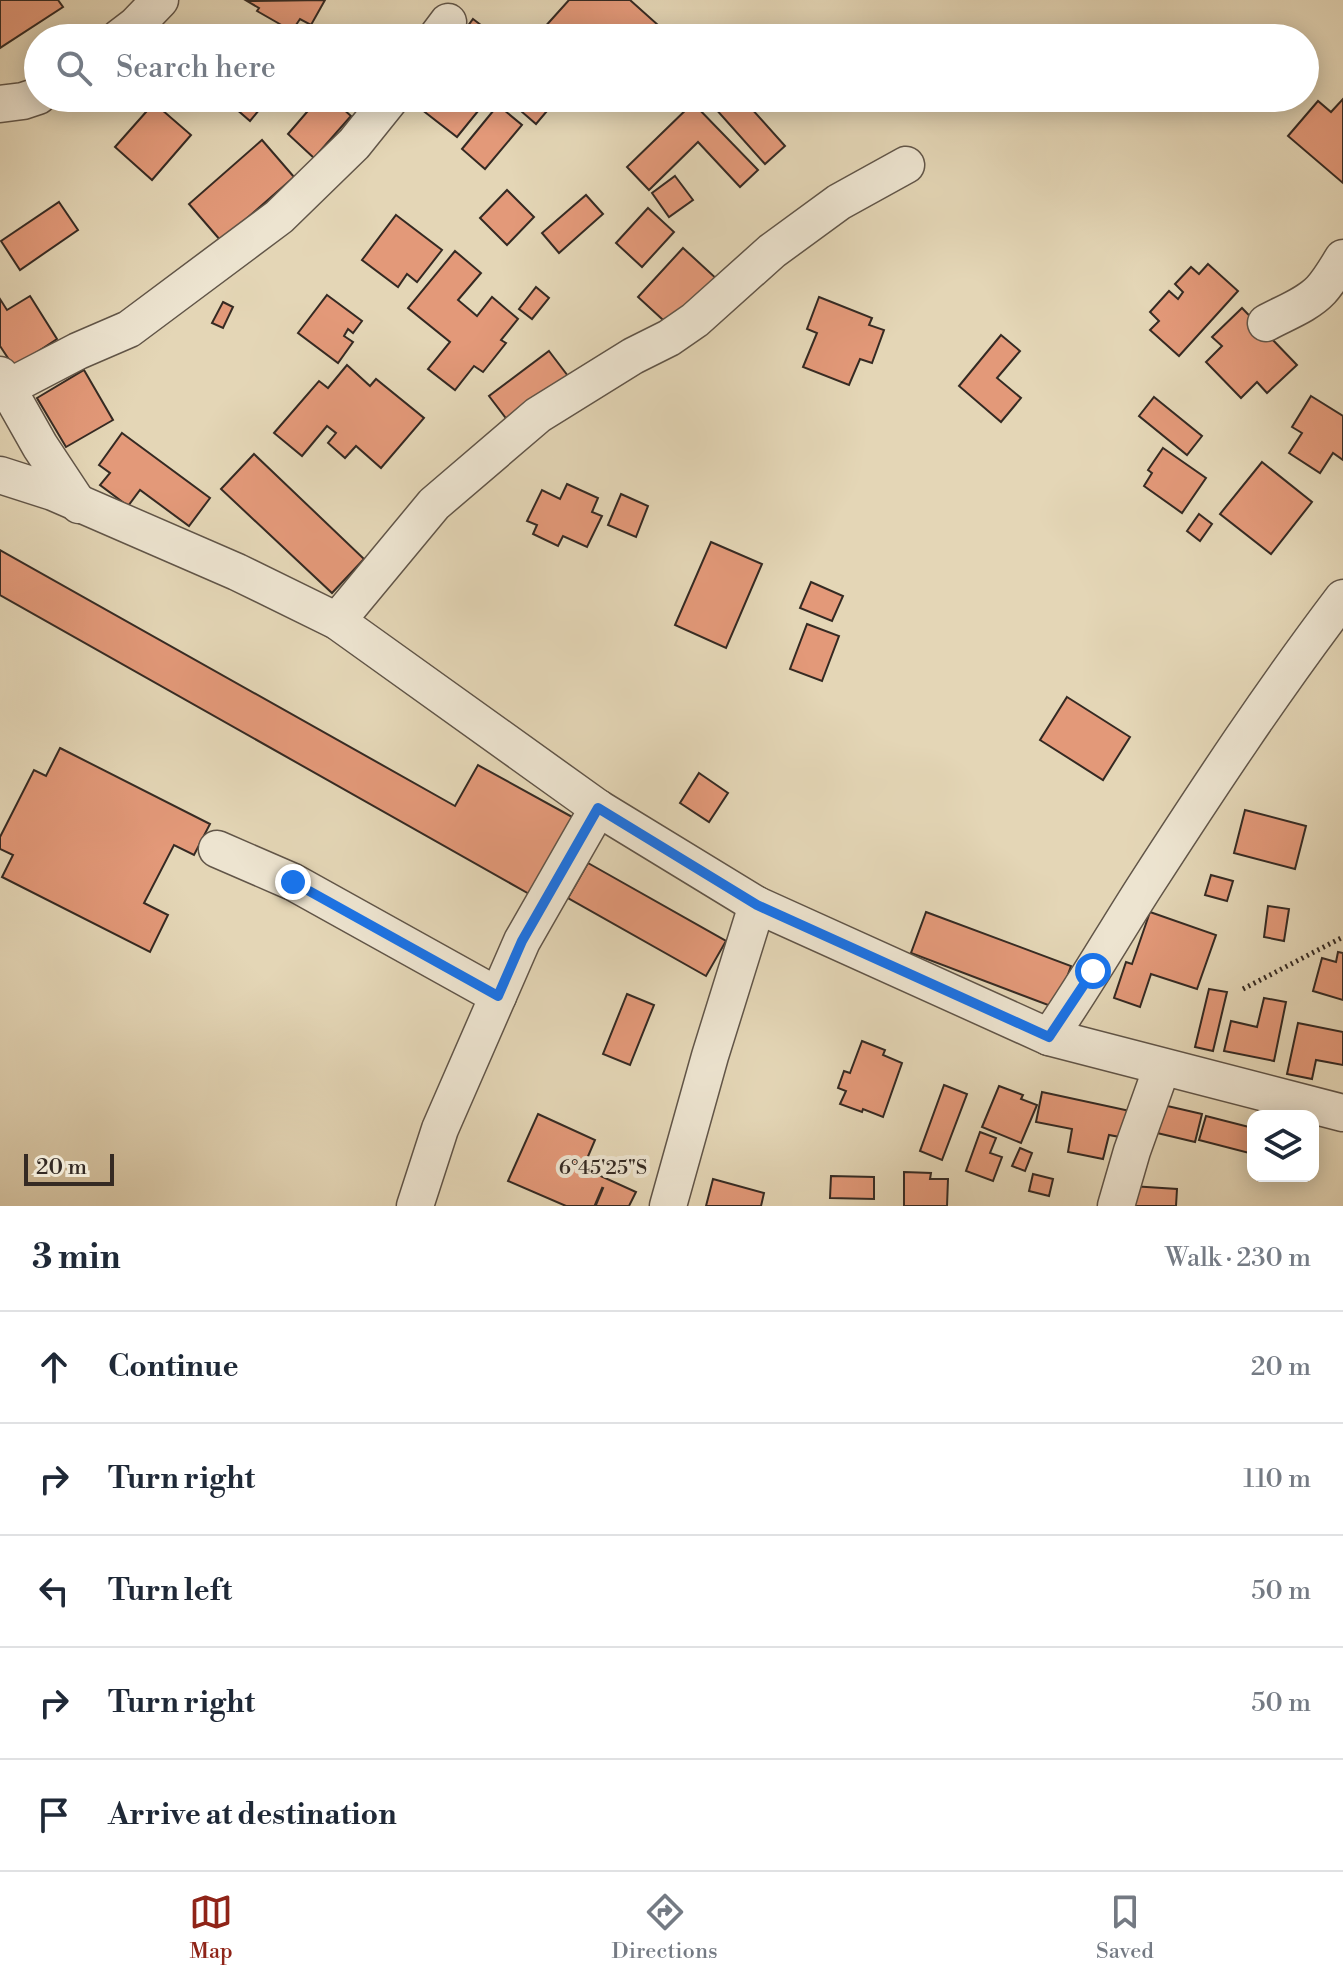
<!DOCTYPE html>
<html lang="en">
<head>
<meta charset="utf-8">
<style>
	:root { --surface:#fff; --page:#f6f6f7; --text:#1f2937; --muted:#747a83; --line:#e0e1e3; --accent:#8f2418 }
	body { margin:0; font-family:"Libre Bodoni",serif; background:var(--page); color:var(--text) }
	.controls { position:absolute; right:24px; bottom:24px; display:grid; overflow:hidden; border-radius:16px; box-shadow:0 4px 20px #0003 }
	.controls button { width:72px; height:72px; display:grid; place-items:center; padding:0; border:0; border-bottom:2px solid var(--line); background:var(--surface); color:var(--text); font:40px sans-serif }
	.scale { position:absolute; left:24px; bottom:20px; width:90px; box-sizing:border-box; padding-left:8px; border:4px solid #352a23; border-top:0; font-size:22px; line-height:28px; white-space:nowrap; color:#352a23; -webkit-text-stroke:6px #ede4d0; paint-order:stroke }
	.stop { position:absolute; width:24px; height:24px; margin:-18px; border:6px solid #1a73e8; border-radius:50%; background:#fff }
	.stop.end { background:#1a73e8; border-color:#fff; box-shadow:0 2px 8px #0008 }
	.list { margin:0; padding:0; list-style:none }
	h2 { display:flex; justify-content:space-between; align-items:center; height:104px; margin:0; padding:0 32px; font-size:34px }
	h2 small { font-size:26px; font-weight:400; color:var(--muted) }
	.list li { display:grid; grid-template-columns:52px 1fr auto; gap:24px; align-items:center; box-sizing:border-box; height:112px; padding:0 32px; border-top:2px solid var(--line) }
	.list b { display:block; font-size:30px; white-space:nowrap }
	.list em { font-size:26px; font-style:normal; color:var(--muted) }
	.icon { flex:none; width:44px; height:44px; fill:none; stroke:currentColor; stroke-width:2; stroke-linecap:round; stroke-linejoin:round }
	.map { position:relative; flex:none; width:1343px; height:1206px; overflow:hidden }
	.search { position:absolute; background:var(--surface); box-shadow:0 4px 20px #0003; left:24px; right:24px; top:24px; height:88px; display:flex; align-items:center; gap:20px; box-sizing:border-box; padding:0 28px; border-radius:44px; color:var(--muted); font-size:30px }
	.sheet { height:664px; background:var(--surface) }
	nav { display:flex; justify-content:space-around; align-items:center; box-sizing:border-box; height:112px; border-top:2px solid var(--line); background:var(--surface); font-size:22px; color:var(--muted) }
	nav a { display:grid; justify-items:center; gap:4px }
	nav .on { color:var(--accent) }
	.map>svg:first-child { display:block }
</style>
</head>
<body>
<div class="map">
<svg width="1343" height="1206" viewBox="0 0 1343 1206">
	<rect width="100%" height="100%" fill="#e4d6b6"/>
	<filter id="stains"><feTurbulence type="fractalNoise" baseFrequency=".0025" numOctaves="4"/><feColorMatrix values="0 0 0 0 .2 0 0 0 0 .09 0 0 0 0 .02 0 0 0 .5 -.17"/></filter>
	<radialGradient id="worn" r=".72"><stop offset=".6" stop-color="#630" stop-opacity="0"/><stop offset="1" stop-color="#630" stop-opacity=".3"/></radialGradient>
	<g fill="#e39979" stroke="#352a23" stroke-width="2">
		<path d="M0,0H58L63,7L0,48Z"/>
		<path d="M325,0L311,25L300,19L292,31L257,11L259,8L247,1Z"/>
		<path d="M569,0H630L658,25L647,38H554L543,29Z"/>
		<path d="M473,19L498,38H459Z"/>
		<path d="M372,26L386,38H363Z"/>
		<path d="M229,98H269L250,121L227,101Z"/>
		<path d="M319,98H331L351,116L314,158L288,134Z"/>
		<path d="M409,98H485L487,100L457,137L408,99Z"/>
		<path d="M506,98H558L536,124Z"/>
		<path d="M706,98H742L785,146L765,164Z"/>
		<path d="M1343,99V183L1288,136L1318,101L1331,112Z"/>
		<path d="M154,103L191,135L152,180L115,147Z"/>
		<path d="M693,103L758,170L740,187L698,142L649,190L627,167Z"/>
		<path d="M498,105L522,125L485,169L462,149Z"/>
		<path d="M262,140L294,177L221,241L189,204Z"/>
		<path d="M675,176L693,200L669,217L652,193Z"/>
		<path d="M507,190L534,217L507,245L480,218Z"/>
		<path d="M586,195L603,214L559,253L542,233Z"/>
		<path d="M59,202L78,230L20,270L1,241Z"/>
		<path d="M648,208L674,232L642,267L616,243Z"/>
		<path d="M396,215L442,250L417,282L407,274L398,287L362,260Z"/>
		<path d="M683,248L719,281L674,330L638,297Z"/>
		<path d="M455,251L481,273L458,300L477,316L492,297L518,319L501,340L506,343L483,372L474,366L455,390L428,369L450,342L408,308Z"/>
		<path d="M1208,264L1238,291L1179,356L1150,330L1159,321L1150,312L1169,291L1178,299L1183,292L1175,284L1191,267L1199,274Z"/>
		<path d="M536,287L549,298L532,319L519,309Z"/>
		<path d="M327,295L362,321L353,333L348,329L344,336L353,342L338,363L298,333Z"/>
		<path d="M30,296L57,339L14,367L0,346V299L7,310Z"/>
		<path d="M819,297L872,318L869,325L884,330L872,363L860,359L849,385L803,367L817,333L807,329Z"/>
		<path d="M223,302L233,307L223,328L212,323Z"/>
		<path d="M1242,308L1297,365L1267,393L1257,382L1241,398L1206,362L1222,346L1212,337Z"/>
		<path d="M1001,335L1020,351L997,378L1021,398L1001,422L959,386Z"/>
		<path d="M549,351L571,380L511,425L489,396Z"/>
		<path d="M347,365L370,386L376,379L424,418L381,468L356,446L345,458L328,443L336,433L327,426L302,456L274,433L319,381L328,388Z"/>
		<path d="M84,370L113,420L66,447L37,398Z"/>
		<path d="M1311,396L1343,416V460L1333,453L1320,473L1289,453L1302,433L1292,427Z"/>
		<path d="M1154,397L1202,436L1187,455L1139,416Z"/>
		<path d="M122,433L210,498L189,526L140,490L128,506L100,485L110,473L99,465Z"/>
		<path d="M1163,448L1206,478L1182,513L1144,486L1152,473L1148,470Z"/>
		<path d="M254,454L364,559L332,593L221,489Z"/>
		<path d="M1262,462L1312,502L1271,554L1220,514Z"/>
		<path d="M567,484L598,498L592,512L602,516L587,547L563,536L558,546L533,534L537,525L527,521L542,490L560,499Z"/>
		<path d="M621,494L648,506L636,537L608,525Z"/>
		<path d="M1199,514L1212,524L1200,541L1187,531Z"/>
		<path d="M711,542L762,564L726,648L675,625Z"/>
		<path d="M0,550L455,806L478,765L574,818L531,895L0,595Z"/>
		<path d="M811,582L843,596L832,621L800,608Z"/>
		<path d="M807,624L839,636L822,681L790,669Z"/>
		<path d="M1067,697L1130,737L1103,780L1040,740Z"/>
		<path d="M60,748L210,824L194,855L174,845L144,903L168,915L150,952L2,877L13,855L0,849V837L34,770L46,776Z"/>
		<path d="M699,773L728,793L709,822L680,803Z"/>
		<path d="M1245,810L1306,826L1295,869L1234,853Z"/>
		<path d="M588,863L726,941L706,976L568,898Z"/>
		<path d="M1211,875L1233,881L1227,901L1205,895Z"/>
		<path d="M1268,906L1289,909L1284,941L1264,937Z"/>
		<path d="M926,912L1071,966L1056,1008L911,953Z"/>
		<path d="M1150,912L1216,935L1197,989L1151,974L1140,1007L1114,998L1126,962L1132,964Z"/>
		<path d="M1338,952L1343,953V1000L1313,991L1322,958L1336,962Z"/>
		<path d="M1209,989L1227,992L1213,1051L1195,1047Z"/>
		<path d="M627,994L654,1005L630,1065L603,1054Z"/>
		<path d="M1264,998L1286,1002L1274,1061L1224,1051L1231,1021L1257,1027Z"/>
		<path d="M1298,1023L1343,1032V1065L1316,1060L1312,1079L1287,1074Z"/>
		<path d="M862,1041L885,1050L883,1055L902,1063L883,1117L863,1109L862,1112L840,1104L846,1091L838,1088L844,1071L850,1073Z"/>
		<path d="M944,1085L967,1094L942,1160L920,1151Z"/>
		<path d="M999,1086L1023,1095L1021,1099L1037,1105L1021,1143L982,1127Z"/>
		<path d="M1042,1092L1130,1111L1125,1138L1109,1135L1103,1159L1068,1152L1072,1129L1036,1122Z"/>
		<path d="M1163,1105L1202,1114L1195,1142L1157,1133Z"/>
		<path d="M538,1114L595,1140L583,1168L636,1192L629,1206H566L508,1181Z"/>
		<path d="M1206,1116L1253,1128V1154L1199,1140Z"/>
		<path d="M980,1132L996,1138L990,1153L1002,1157L993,1181L966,1171Z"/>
		<path d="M1020,1148L1032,1153L1025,1171L1012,1166Z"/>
		<path d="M904,1172L931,1173L930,1179H948L947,1206H904Z"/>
		<path d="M1033,1174L1053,1179L1049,1196L1029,1191Z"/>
		<path d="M831,1176L874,1177V1199L830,1198Z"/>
		<path d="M713,1179L764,1193L761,1206H706Z"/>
		<path d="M1131,1186L1177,1189L1176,1206H1130Z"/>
	</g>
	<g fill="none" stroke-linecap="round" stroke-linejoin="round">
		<defs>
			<g id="minor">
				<path d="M119,38L136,25L160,0"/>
				<path d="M436,38L448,22"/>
				<path d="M0,104L23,101L38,96"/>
				<path d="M1266,323C1284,313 1307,305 1321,290C1330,280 1336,269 1343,258"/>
				<path d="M0,375L40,446L79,505"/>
				<path d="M7,388L78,351L129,329L279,217L354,144L391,98"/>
				<path d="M0,475L53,492L237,572L337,621L598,808L757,905L1049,1037L1343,1113"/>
				<path d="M337,621L434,504L538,415L633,356L669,338L695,320L772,251L839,202L906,165"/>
				<path d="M217,849L293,882L498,996"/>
				<path d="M1049,1037C1084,987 1114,934 1147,883C1209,787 1273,690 1343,598"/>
				<path d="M415,1206L440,1129L522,941L598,808"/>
				<path d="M668,1206L710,1056L757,905"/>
				<path d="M1116,1206L1132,1151L1162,1067"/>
			</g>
		</defs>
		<use href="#minor" stroke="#615548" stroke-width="39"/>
		<path stroke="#352a23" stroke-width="5" stroke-dasharray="2 4" stroke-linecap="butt" d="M1243,989L1343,937"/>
		<use href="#minor" stroke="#ede4d0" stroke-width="36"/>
	</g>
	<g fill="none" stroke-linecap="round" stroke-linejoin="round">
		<path stroke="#1a73e8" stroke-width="10" d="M293,882L498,996L522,941L598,808L757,905L1049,1037L1093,971"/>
	</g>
	<path fill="none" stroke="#352a23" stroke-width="3" d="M595,1206L603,1187"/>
	<g font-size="20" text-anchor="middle" fill="#352a23" stroke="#ede4d0" stroke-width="8" stroke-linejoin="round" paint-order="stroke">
		<text x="603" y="1174">6°45'25"S</text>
	</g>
	<rect width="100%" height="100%" filter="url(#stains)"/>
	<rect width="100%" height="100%" fill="url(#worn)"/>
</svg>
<div class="controls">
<button><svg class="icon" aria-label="layers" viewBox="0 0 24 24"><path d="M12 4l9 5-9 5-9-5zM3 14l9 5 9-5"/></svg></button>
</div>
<div class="scale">20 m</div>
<div class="stop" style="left:1093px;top:971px"></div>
<div class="stop end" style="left:293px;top:882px"></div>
<div class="search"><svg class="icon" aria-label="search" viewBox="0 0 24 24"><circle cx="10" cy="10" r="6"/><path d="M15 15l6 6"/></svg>Search here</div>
</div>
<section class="sheet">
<h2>3 min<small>Walk · 230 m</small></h2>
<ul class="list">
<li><svg class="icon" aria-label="ahead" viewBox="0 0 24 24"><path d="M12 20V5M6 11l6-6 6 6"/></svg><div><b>Continue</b></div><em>20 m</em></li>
<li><svg class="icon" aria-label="right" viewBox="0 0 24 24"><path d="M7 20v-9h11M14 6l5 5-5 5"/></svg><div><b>Turn right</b></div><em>110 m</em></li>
<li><svg class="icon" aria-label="left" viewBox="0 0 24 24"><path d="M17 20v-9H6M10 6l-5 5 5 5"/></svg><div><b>Turn left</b></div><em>50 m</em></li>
<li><svg class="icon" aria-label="right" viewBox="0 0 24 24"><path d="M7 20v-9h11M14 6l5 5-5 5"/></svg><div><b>Turn right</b></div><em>50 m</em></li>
<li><svg class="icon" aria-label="arrive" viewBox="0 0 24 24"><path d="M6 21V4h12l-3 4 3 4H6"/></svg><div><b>Arrive at destination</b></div></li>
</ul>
</section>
<nav>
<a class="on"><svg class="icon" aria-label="map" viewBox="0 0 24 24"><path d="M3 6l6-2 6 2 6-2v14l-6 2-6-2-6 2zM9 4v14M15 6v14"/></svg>Map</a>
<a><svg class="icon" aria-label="directions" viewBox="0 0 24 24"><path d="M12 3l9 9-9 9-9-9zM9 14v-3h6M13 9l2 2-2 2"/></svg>Directions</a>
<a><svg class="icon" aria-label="saved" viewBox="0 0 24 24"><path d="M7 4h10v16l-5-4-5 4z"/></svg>Saved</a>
</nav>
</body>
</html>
